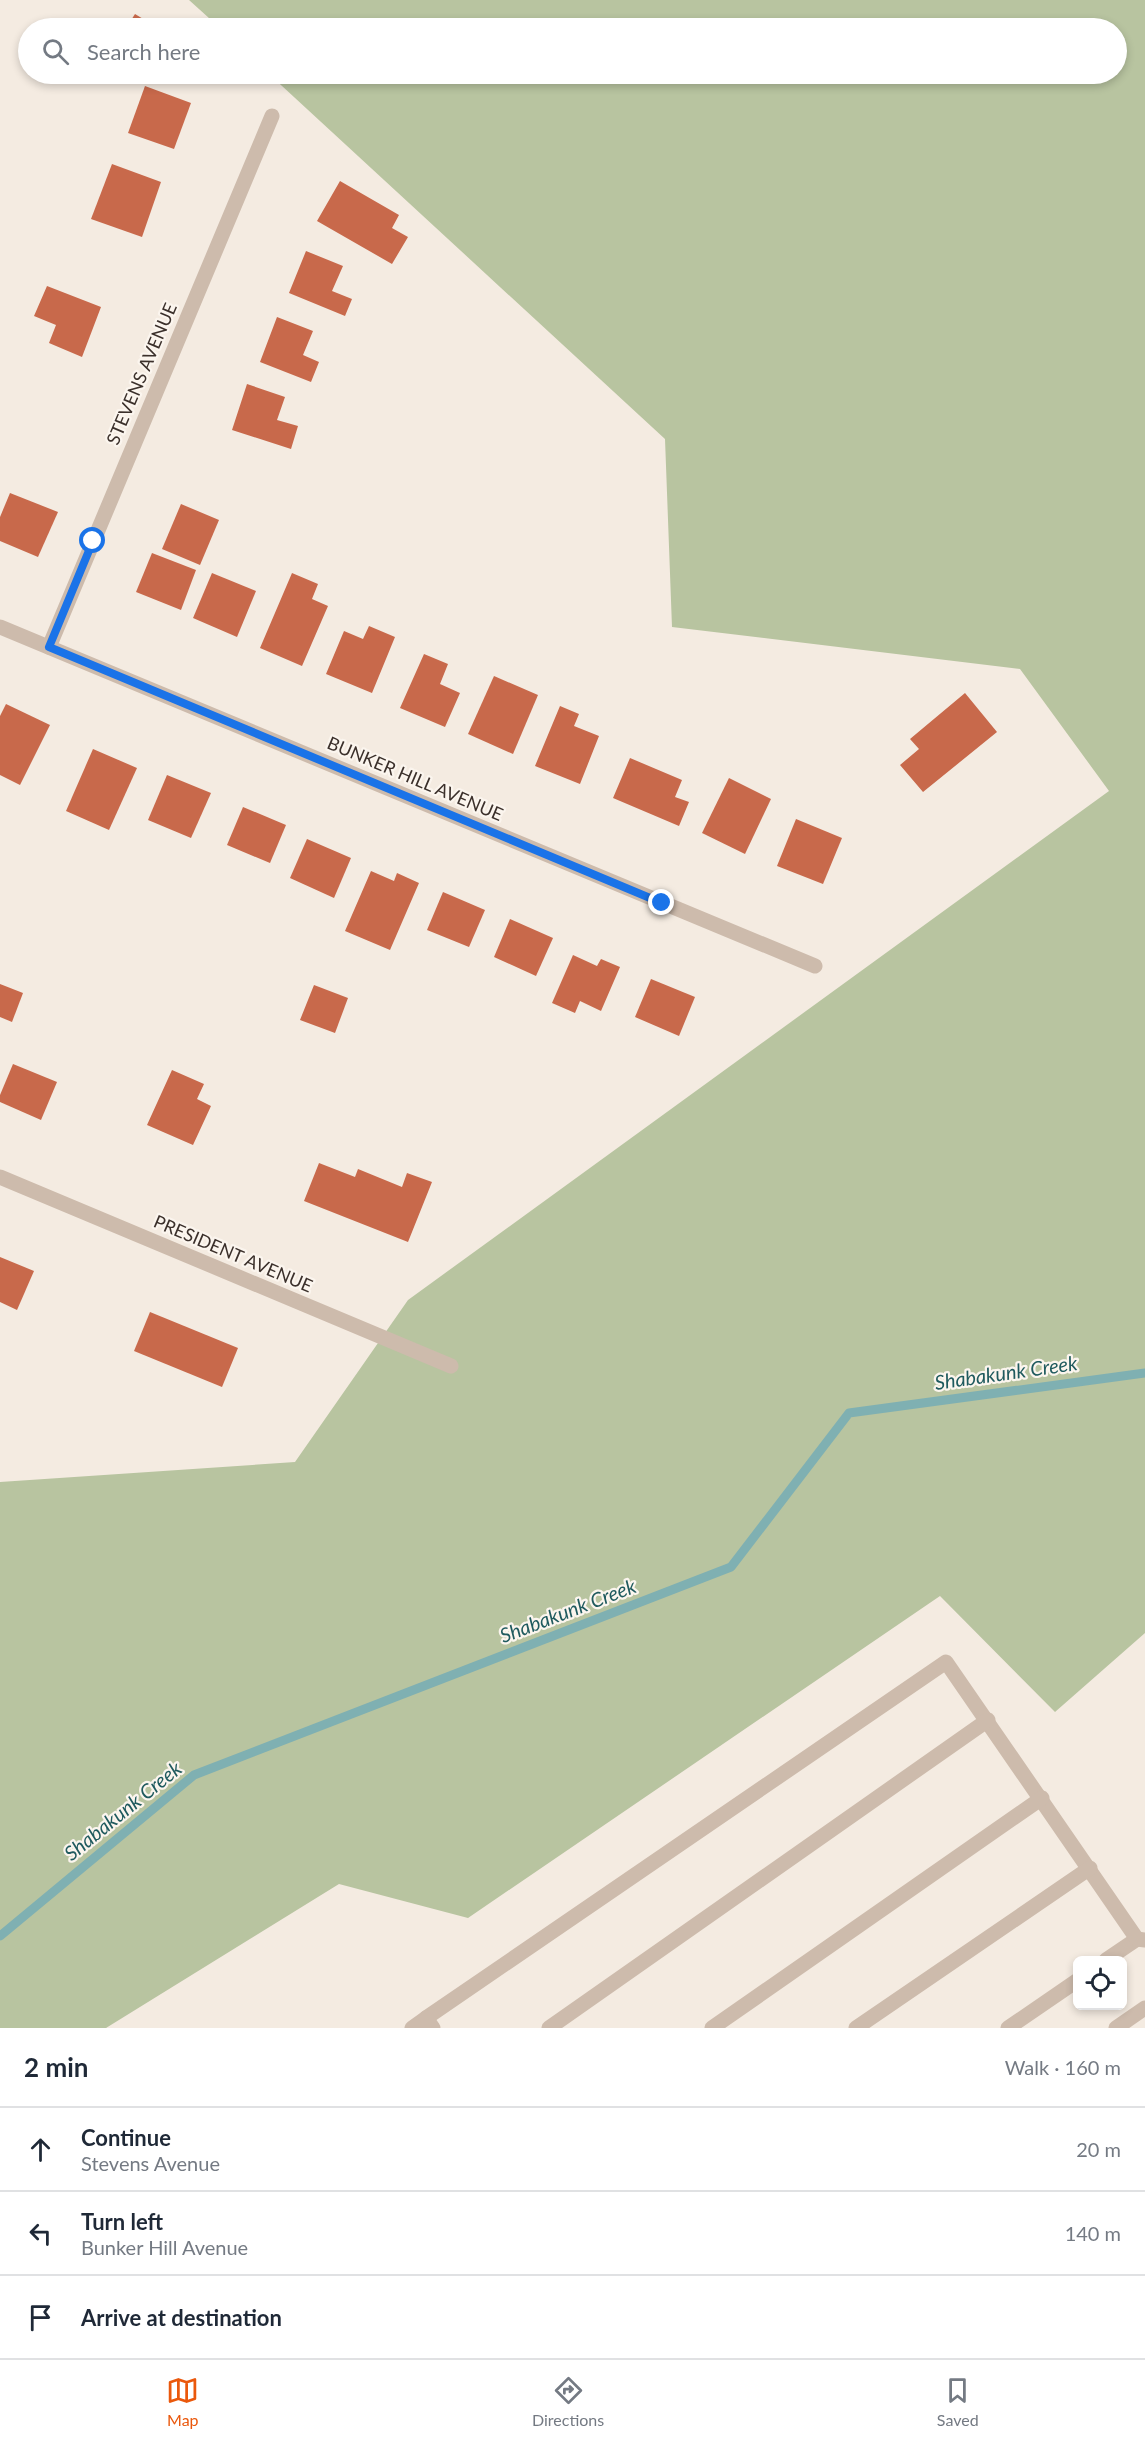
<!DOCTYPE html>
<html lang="en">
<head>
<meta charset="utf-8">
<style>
	:root { --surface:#fff; --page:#f6f6f7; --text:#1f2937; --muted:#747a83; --line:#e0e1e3; --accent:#ea580c }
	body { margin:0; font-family:Lato,sans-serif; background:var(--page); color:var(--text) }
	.controls { position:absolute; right:18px; bottom:18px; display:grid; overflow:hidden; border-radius:9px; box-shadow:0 3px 9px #0003 }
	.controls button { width:54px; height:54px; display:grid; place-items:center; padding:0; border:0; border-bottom:2px solid var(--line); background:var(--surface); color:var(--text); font:30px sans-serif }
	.stop { position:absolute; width:18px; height:18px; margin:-14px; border:4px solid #1a73e8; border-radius:50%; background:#fff }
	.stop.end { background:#1a73e8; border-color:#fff; box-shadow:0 2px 6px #0008 }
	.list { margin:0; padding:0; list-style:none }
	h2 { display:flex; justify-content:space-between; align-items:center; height:78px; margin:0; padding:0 24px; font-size:26px }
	h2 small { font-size:20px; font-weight:400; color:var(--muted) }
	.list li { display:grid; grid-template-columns:39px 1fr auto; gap:18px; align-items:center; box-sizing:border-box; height:84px; padding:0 24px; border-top:2px solid var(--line) }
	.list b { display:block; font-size:22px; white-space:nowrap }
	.list p { margin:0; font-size:20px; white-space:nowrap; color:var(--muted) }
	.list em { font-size:20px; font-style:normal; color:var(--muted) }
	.icon { flex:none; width:33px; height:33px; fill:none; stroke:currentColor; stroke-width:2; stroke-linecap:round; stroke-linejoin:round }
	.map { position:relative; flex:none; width:1145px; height:2028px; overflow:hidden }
	.search { position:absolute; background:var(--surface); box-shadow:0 3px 9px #0003; left:18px; right:18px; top:18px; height:66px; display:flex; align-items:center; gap:15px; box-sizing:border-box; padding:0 21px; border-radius:33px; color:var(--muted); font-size:22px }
	.sheet { height:330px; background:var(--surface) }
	nav { display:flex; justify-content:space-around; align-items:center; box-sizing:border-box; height:84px; border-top:2px solid var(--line); background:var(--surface); font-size:16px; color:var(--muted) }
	nav a { display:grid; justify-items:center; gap:3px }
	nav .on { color:var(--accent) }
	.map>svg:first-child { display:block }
</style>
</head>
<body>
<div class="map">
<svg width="1145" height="2028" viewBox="0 0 1145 2028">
	<rect width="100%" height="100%" fill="#f4ebe1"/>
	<path fill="#b8c4a0" d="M189,0H1145V1633L1055,1712L940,1596L468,1918L339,1884L106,2028H0V1482L295,1462L408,1300L1109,791L1020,669L672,627L665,439L269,74H1116V28H220Z"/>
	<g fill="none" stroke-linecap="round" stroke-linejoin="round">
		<path stroke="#7fb0b2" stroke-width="9" d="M0,1936L194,1775L731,1567L849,1413L1145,1373"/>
	</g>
	<g fill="#c8694b">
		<path d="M135,14L158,28H126Z"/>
		<path d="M145,86L191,103L174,149L128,133Z"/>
		<path d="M112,164L161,182L142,237L91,219Z"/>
		<path d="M340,181L399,215L392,228L408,237L392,264L317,221Z"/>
		<path d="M306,251L343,266L332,291L352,299L345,316L289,293Z"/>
		<path d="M47,286L101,307L82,357L49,343L56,325L34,316Z"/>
		<path d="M277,317L313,331L303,355L319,362L311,382L260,362Z"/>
		<path d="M247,384L285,397L277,420L298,426L291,449L232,430Z"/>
		<path d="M10,493L58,512L38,557L0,541V517Z"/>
		<path d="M181,504L219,520L200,565L162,549Z"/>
		<path d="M152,553L196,570L181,610L136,592Z"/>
		<path d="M212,573L256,591L237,637L193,618Z"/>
		<path d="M292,573L318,584L312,599L328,606L302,666L260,648Z"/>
		<path d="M369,626L395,637L372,693L326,674L344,631L363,639Z"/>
		<path d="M424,654L448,664L440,684L460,693L445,727L400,708Z"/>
		<path d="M494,676L538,695L513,754L468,734Z"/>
		<path d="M965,693L997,732L923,792L900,765L919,749L910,739Z"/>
		<path d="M6,704L50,725L20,785L0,775V716Z"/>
		<path d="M560,706L579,714L574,726L599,736L580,784L535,766Z"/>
		<path d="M93,749L137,768L109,830L66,811Z"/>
		<path d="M630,758L682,780L675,797L689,802L679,826L613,798Z"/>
		<path d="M167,775L211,793L191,838L148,820Z"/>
		<path d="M729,778L771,799L745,854L702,833Z"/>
		<path d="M243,807L286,825L270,863L227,845Z"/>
		<path d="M796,819L842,838L823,884L777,866Z"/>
		<path d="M307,839L351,858L334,898L290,878Z"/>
		<path d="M371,871L394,881L397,873L419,883L390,950L345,931Z"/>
		<path d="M443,892L485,910L469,947L427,930Z"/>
		<path d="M510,919L553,938L536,976L494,957Z"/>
		<path d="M573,955L597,966L601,959L620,967L601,1011L580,1001L575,1013L552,1003Z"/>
		<path d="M651,979L695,997L679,1036L635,1017Z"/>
		<path d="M0,984L23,993L12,1022L0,1017Z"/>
		<path d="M314,985L348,998L335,1033L300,1020Z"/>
		<path d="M13,1064L57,1082L41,1120L0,1102V1095Z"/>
		<path d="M172,1070L204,1084L197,1099L211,1106L193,1145L147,1125Z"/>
		<path d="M319,1163L355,1177L358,1169L402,1187L407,1173L432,1182L408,1242L304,1201Z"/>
		<path d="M0,1257L34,1271L17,1310L0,1302Z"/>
		<path d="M150,1312L238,1348L222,1387L134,1351Z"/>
	</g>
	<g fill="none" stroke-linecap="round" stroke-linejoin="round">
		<g stroke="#cdbbac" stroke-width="15">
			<path d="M0,627L815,966"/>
			<path d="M49,647L272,116"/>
			<path d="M0,1177L451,1366"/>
			<path d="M1106,1960L1137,1939"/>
			<path d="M426,2018L946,1662L1137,1939L1145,1940"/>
			<path d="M412,2028L426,2018L433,2028"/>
			<path d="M549,2028L988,1720"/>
			<path d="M712,2028L1042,1798"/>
			<path d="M856,2028L1090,1868"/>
			<path d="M1008,2028L1078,1980"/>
			<path d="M1116,2028L1145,2008"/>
		</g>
	</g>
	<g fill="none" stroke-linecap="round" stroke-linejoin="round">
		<path stroke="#1a73e8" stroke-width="8" d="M93,541L49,647L662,903"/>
	</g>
	<g text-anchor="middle" stroke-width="4.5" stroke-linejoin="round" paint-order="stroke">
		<g font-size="18" fill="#3b302b" stroke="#fbf5ee">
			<text transform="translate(142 374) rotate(-67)" y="6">STEVENS AVENUE</text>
			<text transform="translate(415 779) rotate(23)" y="6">BUNKER HILL AVENUE</text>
			<text transform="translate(233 1254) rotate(23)" y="6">PRESIDENT AVENUE</text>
		</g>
		<g font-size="20" font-style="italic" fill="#1f5a5e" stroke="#fbf5ee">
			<text transform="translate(1006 1373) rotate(-8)" y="7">Shabakunk Creek</text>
			<text transform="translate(568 1611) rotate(-21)" y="7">Shabakunk Creek</text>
			<text transform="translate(123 1811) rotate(-39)" y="7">Shabakunk Creek</text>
		</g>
	</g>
</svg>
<div class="controls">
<button><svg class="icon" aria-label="locate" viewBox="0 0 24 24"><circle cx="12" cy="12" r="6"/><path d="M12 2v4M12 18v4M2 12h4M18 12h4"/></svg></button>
</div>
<div class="stop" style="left:93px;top:541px"></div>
<div class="stop end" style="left:662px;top:903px"></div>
<div class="search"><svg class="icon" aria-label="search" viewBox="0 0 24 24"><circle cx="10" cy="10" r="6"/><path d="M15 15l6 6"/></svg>Search here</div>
</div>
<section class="sheet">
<h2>2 min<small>Walk · 160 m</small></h2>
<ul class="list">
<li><svg class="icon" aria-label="ahead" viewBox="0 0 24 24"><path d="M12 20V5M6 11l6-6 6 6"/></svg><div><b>Continue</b><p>Stevens Avenue</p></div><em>20 m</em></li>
<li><svg class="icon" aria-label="left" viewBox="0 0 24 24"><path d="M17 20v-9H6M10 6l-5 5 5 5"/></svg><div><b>Turn left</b><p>Bunker Hill Avenue</p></div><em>140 m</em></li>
<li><svg class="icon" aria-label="arrive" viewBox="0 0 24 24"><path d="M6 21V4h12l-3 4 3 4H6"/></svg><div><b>Arrive at destination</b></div></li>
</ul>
</section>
<nav>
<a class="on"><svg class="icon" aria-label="map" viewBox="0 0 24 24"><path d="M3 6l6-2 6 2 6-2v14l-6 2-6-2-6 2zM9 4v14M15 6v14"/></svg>Map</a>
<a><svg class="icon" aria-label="directions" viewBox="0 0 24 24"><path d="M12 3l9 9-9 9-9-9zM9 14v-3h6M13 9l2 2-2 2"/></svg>Directions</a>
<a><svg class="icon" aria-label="saved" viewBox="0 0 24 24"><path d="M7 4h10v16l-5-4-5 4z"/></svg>Saved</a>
</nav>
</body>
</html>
